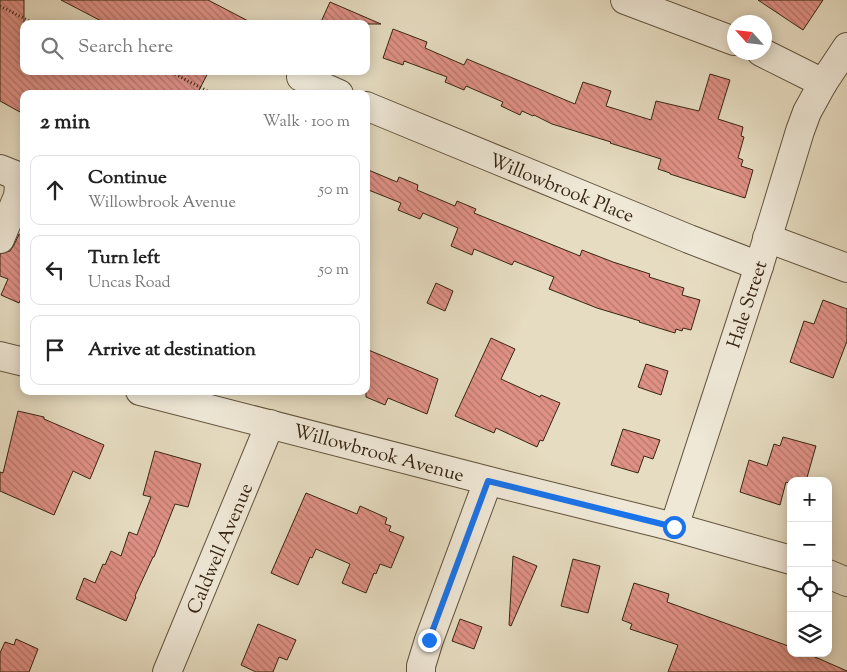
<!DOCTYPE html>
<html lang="en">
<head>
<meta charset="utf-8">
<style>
	:root { --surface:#fff; --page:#f6f6f6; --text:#222; --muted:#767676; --line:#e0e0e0 }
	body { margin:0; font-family:"Sorts Mill Goudy",serif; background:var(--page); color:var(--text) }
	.controls { position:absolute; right:15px; bottom:15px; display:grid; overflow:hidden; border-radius:10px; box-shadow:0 2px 12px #0003 }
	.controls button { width:45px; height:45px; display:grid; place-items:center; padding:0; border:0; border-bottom:1px solid var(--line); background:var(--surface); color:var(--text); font:25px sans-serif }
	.compass { position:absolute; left:727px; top:15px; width:45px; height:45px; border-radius:50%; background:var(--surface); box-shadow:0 2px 12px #0003; rotate:297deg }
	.stop { position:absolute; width:15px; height:15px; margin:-11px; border:4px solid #1a73e8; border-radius:50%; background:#fff }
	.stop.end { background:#1a73e8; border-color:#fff; box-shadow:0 1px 5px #0008 }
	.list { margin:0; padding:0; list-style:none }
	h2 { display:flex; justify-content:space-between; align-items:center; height:65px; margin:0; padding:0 20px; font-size:21px }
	h2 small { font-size:16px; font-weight:400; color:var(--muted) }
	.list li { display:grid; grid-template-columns:32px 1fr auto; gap:15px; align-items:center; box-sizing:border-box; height:70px; margin:0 10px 10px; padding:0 10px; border:1px solid var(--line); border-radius:10px }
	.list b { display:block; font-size:19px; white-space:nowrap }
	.list p { margin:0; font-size:16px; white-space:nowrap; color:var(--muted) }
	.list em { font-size:16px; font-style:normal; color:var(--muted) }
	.icon { flex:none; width:28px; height:28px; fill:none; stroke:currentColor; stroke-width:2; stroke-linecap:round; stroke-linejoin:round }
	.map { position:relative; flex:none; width:847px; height:672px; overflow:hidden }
	.search { position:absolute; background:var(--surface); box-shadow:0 2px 12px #0003; left:20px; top:20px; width:350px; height:55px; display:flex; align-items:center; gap:12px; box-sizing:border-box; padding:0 18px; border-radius:10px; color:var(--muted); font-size:19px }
	.panel { position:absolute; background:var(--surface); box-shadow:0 2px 12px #0003; left:20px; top:90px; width:350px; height:305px; border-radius:10px }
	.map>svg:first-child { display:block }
</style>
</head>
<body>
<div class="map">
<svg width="847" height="672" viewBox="0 0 847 672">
	<defs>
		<pattern id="building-back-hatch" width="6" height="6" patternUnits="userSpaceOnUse" patternTransform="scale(1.25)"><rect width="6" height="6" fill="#e09186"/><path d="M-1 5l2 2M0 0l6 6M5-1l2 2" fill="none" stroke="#b6766c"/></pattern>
	</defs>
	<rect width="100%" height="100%" fill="#e6dcc1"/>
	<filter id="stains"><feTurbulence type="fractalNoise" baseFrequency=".004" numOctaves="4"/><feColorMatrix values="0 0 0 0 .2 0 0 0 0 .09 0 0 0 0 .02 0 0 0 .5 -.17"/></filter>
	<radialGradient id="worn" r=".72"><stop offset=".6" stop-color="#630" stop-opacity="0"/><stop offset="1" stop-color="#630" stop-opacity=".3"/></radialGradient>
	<g fill="url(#building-back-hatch)" stroke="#362511">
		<path d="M0,0H24V71H209L197,94H24V104L20,112L0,101Z"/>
		<path d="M61,0H208L254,24H107Z"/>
		<path d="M758,0H823L803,30Z"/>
		<path d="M330,2L381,24H320Z"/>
		<path d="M393,29L427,42L425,48L464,65L467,59L575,104L583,82L611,91L606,106L651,120L656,101L699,111L710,74L730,80L718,119L743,127L741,136L744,137L738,158L743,160L741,166L753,170L745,198L670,174V173L658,169L661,159L610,143L611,142L552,124L534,115L533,116L522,111L520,115L501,106L503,102L466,86L464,90L445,82L447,77L404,61L403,65L383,58Z"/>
		<path d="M366,169L397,182L399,177L418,185L417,190L455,206L457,201L476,209L474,213L580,256L582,250L613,262L650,274L649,277L684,288L682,295L700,300L691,330L683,328L682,331L676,329L675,333L639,322L640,321L597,308L549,289L554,277L514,261L512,265L474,249L472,255L451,246L458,228L423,213L420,219L398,210L401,203L366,189Z"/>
		<path d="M19,234L24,236V293L19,303L1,295L8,279L0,276V254L10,251L14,245Z"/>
		<path d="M436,283L453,291L445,311L427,303Z"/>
		<path d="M823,300L847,309V341L833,378L790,362L804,321L814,324Z"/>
		<path d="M491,338L515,349L501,379L540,397L541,395L560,403L543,441L540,440L537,447L496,428L494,433L455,416Z"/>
		<path d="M366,349L438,379L427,414L388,398L385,405L366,397Z"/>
		<path d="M646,364L668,371L661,395L638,387Z"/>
		<path d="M18,411L44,417V419L104,445L90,479L73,471L54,515L0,491V472L3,473Z"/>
		<path d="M623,429L660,440L653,459L644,456L638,473L611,465Z"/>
		<path d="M783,437L816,446L806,481H791V484L786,482L780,505L740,492L749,460L767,466L774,444L780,446Z"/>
		<path d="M155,451L201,464L188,507L175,504L154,557H153L135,596L136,597L126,621L76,599L84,578L95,583L103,564L105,565L111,551L121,556L129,532L137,535L151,497L143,495Z"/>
		<path d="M306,493L357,514L360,506L387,518L385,524L391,526L389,531L404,537L391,568L380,564L376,574L374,573L366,593L342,583L350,564L316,549L312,558L310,557L298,585L271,573Z"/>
		<path d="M513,556L537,566L511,626L509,625Z"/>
		<path d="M573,559L600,566L588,613L561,606Z"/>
		<path d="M634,583L669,594L667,602L791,647V653H806L847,671V672H668L678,645L630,629L632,624L622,620Z"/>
		<path d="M460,619L482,627L474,649L452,641Z"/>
		<path d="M258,624L296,640L287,660L279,657L273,672H256L241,665Z"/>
		<path d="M16,639L38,649L29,672H0V653L5,642L14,645Z"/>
	</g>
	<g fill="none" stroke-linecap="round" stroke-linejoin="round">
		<defs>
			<g id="minor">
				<path d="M625,0L734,41"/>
				<path d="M761,52L823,83"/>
				<path d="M301,77L339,94"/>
				<path d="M366,106L689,239L759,266"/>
				<path d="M0,169L15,175L19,185L18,196L0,239"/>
				<path d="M767,238L847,268"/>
				<path d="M0,356L24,362"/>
				<path d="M140,391L505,485L674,527L791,560"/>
				<path d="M674,527L759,266L800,131L807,112L823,83L847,47"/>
				<path d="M828,574L847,582"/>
				<path d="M167,672L270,424"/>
				<path d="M421,672V666L429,640L488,481"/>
			</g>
		</defs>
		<use href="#minor" stroke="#62533d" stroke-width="30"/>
		<g stroke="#362511" stroke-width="3" stroke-dasharray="1 2.5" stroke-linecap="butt">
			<path d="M0,6L35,24"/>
			<path d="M169,71L213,94"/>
		</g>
		<use href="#minor" stroke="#efe8d7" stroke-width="28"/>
	</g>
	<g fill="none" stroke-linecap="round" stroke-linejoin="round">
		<path stroke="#1a73e8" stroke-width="6" d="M429,640L488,481L674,527"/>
	</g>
	<g text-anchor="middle" stroke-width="4" stroke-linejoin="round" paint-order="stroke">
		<g font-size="19" fill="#362511" stroke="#efe8d7">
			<text transform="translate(562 187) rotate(22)" y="7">Willowbrook Place</text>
			<text transform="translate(746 304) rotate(-72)" y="7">Hale Street</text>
			<text transform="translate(379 452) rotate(15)" y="7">Willowbrook Avenue</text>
			<text transform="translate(219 548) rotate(-67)" y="7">Caldwell Avenue</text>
		</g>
	</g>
	<rect width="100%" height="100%" filter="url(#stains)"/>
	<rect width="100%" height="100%" fill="url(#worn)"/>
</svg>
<div class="controls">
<button>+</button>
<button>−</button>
<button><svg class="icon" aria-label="locate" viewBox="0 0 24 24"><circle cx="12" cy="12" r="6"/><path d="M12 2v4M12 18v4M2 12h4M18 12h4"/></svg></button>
<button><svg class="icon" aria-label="layers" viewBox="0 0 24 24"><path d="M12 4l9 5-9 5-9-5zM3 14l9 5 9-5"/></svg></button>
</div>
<svg class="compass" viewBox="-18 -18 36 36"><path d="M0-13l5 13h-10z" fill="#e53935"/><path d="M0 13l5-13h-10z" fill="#767676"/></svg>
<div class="stop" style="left:674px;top:527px"></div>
<div class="stop end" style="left:429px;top:640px"></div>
<div class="search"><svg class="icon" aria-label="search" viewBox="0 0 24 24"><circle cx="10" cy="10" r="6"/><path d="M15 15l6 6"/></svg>Search here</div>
<section class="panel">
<h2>2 min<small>Walk · 100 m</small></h2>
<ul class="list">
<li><svg class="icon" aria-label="ahead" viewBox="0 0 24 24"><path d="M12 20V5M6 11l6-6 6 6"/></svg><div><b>Continue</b><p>Willowbrook Avenue</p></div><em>50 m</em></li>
<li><svg class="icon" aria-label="left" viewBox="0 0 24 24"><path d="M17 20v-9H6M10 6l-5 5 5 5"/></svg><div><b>Turn left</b><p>Uncas Road</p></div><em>50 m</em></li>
<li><svg class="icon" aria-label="arrive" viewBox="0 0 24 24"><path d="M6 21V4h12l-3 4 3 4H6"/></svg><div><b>Arrive at destination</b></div></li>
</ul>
</section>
</div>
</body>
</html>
